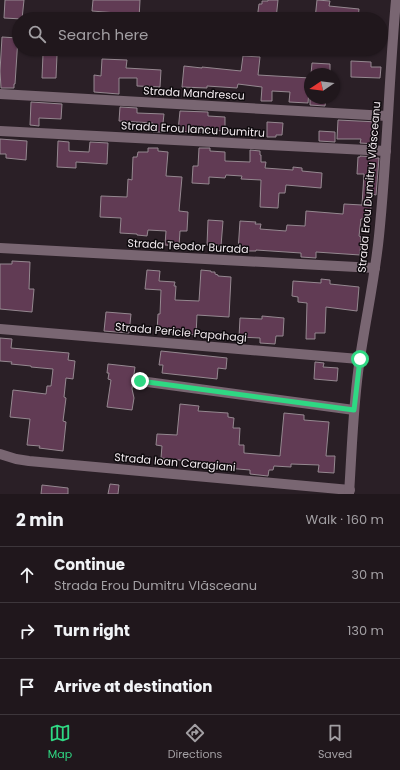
<!DOCTYPE html>
<html lang="en">
<head>
<meta charset="utf-8">
<style>
	:root { --surface:#20171c; --page:#2d2429; --text:#f1f3f6; --muted:#a29fa3; --line:#3d363b; --accent:#2fd883 }
	body { margin:0; font-family:Poppins,sans-serif; background:var(--page); color:var(--text) }
	.compass { position:absolute; left:304px; top:68px; width:36px; height:36px; border-radius:50%; background:var(--surface); box-shadow:0 1px 3px #0004; rotate:257deg }
	.stop { position:absolute; width:12px; height:12px; margin:-9px; border:3px solid #2fd883; border-radius:50%; background:#fff }
	.stop.end { background:#2fd883; border-color:#fff; box-shadow:0 1px 4px #0008 }
	.list { margin:0; padding:0; list-style:none }
	h2 { display:flex; justify-content:space-between; align-items:center; height:52px; margin:0; padding:0 16px; font-size:17px }
	h2 small { font-size:13px; font-weight:400; color:var(--muted) }
	.list li { display:grid; grid-template-columns:26px 1fr auto; gap:12px; align-items:center; box-sizing:border-box; height:56px; padding:0 16px; border-top:1px solid var(--line) }
	.list b { display:block; font-size:15px; white-space:nowrap }
	.list p { margin:0; font-size:13px; white-space:nowrap; color:var(--muted) }
	.list em { font-size:13px; font-style:normal; color:var(--muted) }
	.icon { flex:none; width:22px; height:22px; fill:none; stroke:currentColor; stroke-width:2; stroke-linecap:round; stroke-linejoin:round }
	.map { position:relative; flex:none; width:400px; height:494px; overflow:hidden }
	.search { position:absolute; background:var(--surface); box-shadow:0 1px 3px #0004; left:12px; right:12px; top:12px; height:44px; display:flex; align-items:center; gap:10px; box-sizing:border-box; padding:0 14px; border-radius:22px; color:var(--muted); font-size:15px }
	.sheet { height:220px; background:var(--surface) }
	nav { display:flex; justify-content:space-around; align-items:center; box-sizing:border-box; height:56px; border-top:1px solid var(--line); background:var(--surface); font-size:11px; color:var(--muted) }
	nav a { display:grid; justify-items:center; gap:2px }
	nav .on { color:var(--accent) }
	.map>svg:first-child { display:block }
</style>
</head>
<body>
<div class="map">
<svg width="400" height="494" viewBox="0 0 400 494">
	<rect width="100%" height="100%" fill="#2a1f26"/>
	<g fill="#613b54" stroke="#958890">
		<path d="M5,0H24L22,19L4,18Z"/>
		<path d="M93,0H140L139,19H117V13L92,11Z"/>
		<path d="M268,0H278L276,19H257L259,4H262V1H268Z"/>
		<path d="M317,0L330,1L329,6L359,9L358,19H315Z"/>
		<path d="M2,37L18,38L15,84H14V88H1L0,71Z"/>
		<path d="M43,54L57,55L56,78H42Z"/>
		<path d="M243,56L260,57L258,75L310,78L308,103L289,102L290,92L272,91V101H261L262,87L238,84L237,88L207,86V88L182,87L184,66L202,68V67L241,71Z"/>
		<path d="M102,59L127,60L126,68L161,70L160,87L137,86V78H119V94L94,92V75L101,76Z"/>
		<path d="M351,61L371,62V67H381L380,78L351,77Z"/>
		<path d="M312,63L330,64V74H311Z"/>
		<path d="M310,98H326L325,106L310,105Z"/>
		<path d="M31,102L62,104L61,119L39,118V126L30,125Z"/>
		<path d="M120,107L137,108V113L164,114L162,132H153V123L119,121Z"/>
		<path d="M180,111L208,112V116L225,117V131L207,130V133L178,131Z"/>
		<path d="M338,120L378,122L376,144L360,143L361,139H337Z"/>
		<path d="M267,122L283,123L282,135H276V137H267Z"/>
		<path d="M319,131L335,132V142L319,141Z"/>
		<path d="M0,139L27,141L26,160L6,158V154H0Z"/>
		<path d="M58,141L69,142V151L89,152L90,142L108,143L107,164L76,162V168L57,167Z"/>
		<path d="M148,148H158V151L168,152L166,176L182,177L179,211L188,212L187,231H180L179,246L165,245L166,231L148,230L147,236L137,235V234L120,233L121,218L100,217L101,196L127,197L128,179L132,180L133,157H137L138,152H148Z"/>
		<path d="M199,148H210V151L225,152V161L250,162V150L260,151V155H261V162H266L265,168L293,170V167L302,168V171L322,173L321,188L286,185L285,193H279L278,208L260,207L261,180L241,179L242,176L226,175L225,178L209,177V184L192,183L193,166H198Z"/>
		<path d="M360,156L376,157L375,158H379L376,195L372,194L370,219H361L359,236L361,237L360,255L316,252V258L301,257V253L256,250V251H238L240,221L256,222L255,224H261L260,229L286,231L287,225L305,226L306,211L343,214L344,204L362,205L364,174H357L358,157H360Z"/>
		<path d="M208,220L223,221L221,246L207,245Z"/>
		<path d="M12,261L30,262L29,289H34L32,312L0,309V264H12Z"/>
		<path d="M147,270L160,271L159,281L175,282L174,286H176L175,300L199,301L201,270L211,271V272H215V274L218,275V276L231,277L229,317L197,315L196,335L157,331L158,314H160L161,290L145,289Z"/>
		<path d="M321,279L330,280V284L359,287L357,311L326,307L325,333H315V339H306L307,303L298,302V297L292,296L293,281L321,283Z"/>
		<path d="M106,312L131,314L129,333L104,331Z"/>
		<path d="M262,316L284,318L283,336H276L275,344L260,343V338L239,337L240,318L262,319Z"/>
		<path d="M0,338L12,339L11,348L69,353L68,360L75,361L73,379L66,378L64,397L66,398L63,421L66,422L63,451L39,448L40,446L27,445L30,419L10,417L13,390L46,394L47,386H51L53,369L31,367V366L11,364L12,362L0,361Z"/>
		<path d="M161,351L227,358L226,369L218,368L217,379L162,373L163,365H159Z"/>
		<path d="M315,362L324,363L323,367L338,368L337,381L314,379Z"/>
		<path d="M108,364L135,367L132,389L134,398L132,410L107,407L111,380L108,379L109,373H107Z"/>
		<path d="M180,404L199,406L198,411L228,413V417L234,418L233,428H240L239,445H244V453L280,456L284,413L304,415V420L329,422L326,456H335L334,473L318,472L319,465L291,464V467L274,466L273,470H269L268,476L250,474V470L214,467V464L161,458L162,446L156,445L157,434L177,435Z"/>
		<path d="M110,484L119,485L118,494H108Z"/>
		<path d="M42,485L68,488V494H41Z"/>
	</g>
	<g fill="none" stroke-linecap="round" stroke-linejoin="round">
		<g stroke="#796672" stroke-width="10">
			<path d="M0,94L387,116"/>
			<path d="M0,131L386,151"/>
			<path d="M0,248L375,268"/>
			<path d="M0,329L359,359"/>
			<path d="M140,381L354,410"/>
			<path d="M0,454L16,459L29,461L350,490"/>
			<path d="M349,494C352,449 353,403 360,358C366,317 375,277 379,236C387,157 389,78 396,0"/>
		</g>
	</g>
	<g fill="none" stroke-linecap="round" stroke-linejoin="round">
		<path stroke="#2fd883" stroke-width="5" d="M140,381L354,410L360,359"/>
	</g>
	<g text-anchor="middle" stroke-width="3" stroke-linejoin="round" paint-order="stroke">
		<g font-size="11" fill="#f2eaef" stroke="#0f0b0e">
			<text transform="translate(194 93) rotate(3)" y="4">Strada Mandrescu</text>
			<text transform="translate(193 129) rotate(3)" y="4">Strada Erou Iancu Dumitru</text>
			<text transform="translate(369 187) rotate(-85)" y="4">Strada Erou Dumitru Vlăsceanu</text>
			<text transform="translate(188 246) rotate(3)" y="4">Strada Teodor Burada</text>
			<text transform="translate(181 332) rotate(5)" y="4">Strada Pericle Papahagi</text>
			<text transform="translate(175 462) rotate(5)" y="4">Strada Ioan Caragiani</text>
		</g>
	</g>
</svg>
<svg class="compass" viewBox="-18 -18 36 36"><path d="M0-13l5 13h-10z" fill="#e53935"/><path d="M0 13l5-13h-10z" fill="#a29fa3"/></svg>
<div class="stop" style="left:360px;top:359px"></div>
<div class="stop end" style="left:140px;top:381px"></div>
<div class="search"><svg class="icon" aria-label="search" viewBox="0 0 24 24"><circle cx="10" cy="10" r="6"/><path d="M15 15l6 6"/></svg>Search here</div>
</div>
<section class="sheet">
<h2>2 min<small>Walk · 160 m</small></h2>
<ul class="list">
<li><svg class="icon" aria-label="ahead" viewBox="0 0 24 24"><path d="M12 20V5M6 11l6-6 6 6"/></svg><div><b>Continue</b><p>Strada Erou Dumitru Vlăsceanu</p></div><em>30 m</em></li>
<li><svg class="icon" aria-label="right" viewBox="0 0 24 24"><path d="M7 20v-9h11M14 6l5 5-5 5"/></svg><div><b>Turn right</b></div><em>130 m</em></li>
<li><svg class="icon" aria-label="arrive" viewBox="0 0 24 24"><path d="M6 21V4h12l-3 4 3 4H6"/></svg><div><b>Arrive at destination</b></div></li>
</ul>
</section>
<nav>
<a class="on"><svg class="icon" aria-label="map" viewBox="0 0 24 24"><path d="M3 6l6-2 6 2 6-2v14l-6 2-6-2-6 2zM9 4v14M15 6v14"/></svg>Map</a>
<a><svg class="icon" aria-label="directions" viewBox="0 0 24 24"><path d="M12 3l9 9-9 9-9-9zM9 14v-3h6M13 9l2 2-2 2"/></svg>Directions</a>
<a><svg class="icon" aria-label="saved" viewBox="0 0 24 24"><path d="M7 4h10v16l-5-4-5 4z"/></svg>Saved</a>
</nav>
</body>
</html>
